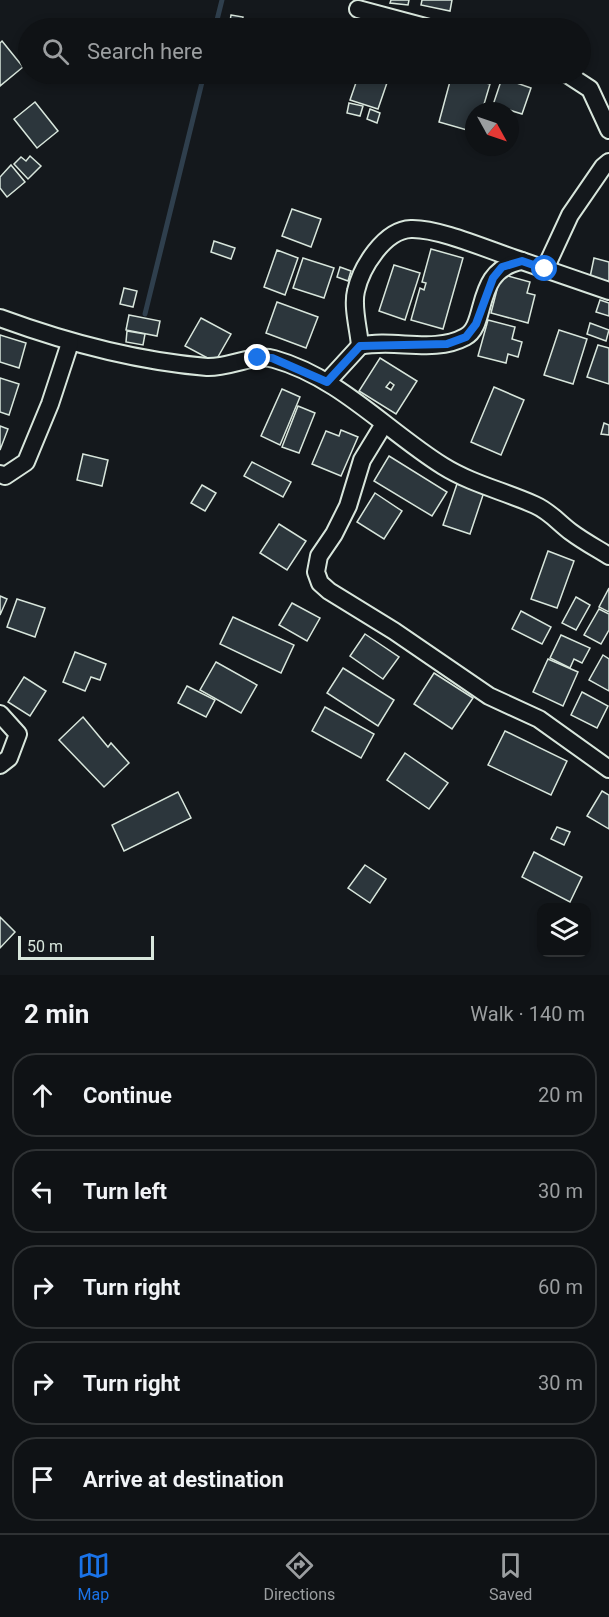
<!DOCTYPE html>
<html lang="en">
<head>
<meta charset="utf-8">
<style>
	:root { --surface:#0f1215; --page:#1d2022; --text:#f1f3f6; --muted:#9b9ea0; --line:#2f3234; --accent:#1a73e8 }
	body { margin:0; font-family:Roboto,sans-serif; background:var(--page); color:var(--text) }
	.controls { position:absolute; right:18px; bottom:18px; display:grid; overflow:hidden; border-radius:12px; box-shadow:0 3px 9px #0003 }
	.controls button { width:54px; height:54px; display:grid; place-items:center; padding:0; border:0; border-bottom:2px solid var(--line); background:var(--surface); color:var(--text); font:30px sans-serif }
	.compass { position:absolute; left:465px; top:102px; width:54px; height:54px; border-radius:50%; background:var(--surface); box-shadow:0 3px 9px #0003; rotate:130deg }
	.scale { position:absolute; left:18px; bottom:15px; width:136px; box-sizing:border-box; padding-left:6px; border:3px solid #d8e6dc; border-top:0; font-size:16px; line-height:21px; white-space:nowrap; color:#d8e6dc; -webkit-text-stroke:4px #14181c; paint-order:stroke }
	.stop { position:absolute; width:18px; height:18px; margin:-14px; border:4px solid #1a73e8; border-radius:50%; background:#fff }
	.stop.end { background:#1a73e8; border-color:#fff; box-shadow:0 2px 6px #0008 }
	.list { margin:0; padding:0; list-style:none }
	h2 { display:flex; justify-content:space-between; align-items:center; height:78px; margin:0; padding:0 24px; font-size:26px }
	h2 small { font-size:20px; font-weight:400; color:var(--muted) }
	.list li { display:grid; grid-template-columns:39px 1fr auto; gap:18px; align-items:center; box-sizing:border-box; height:84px; margin:0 12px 12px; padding:0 12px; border:2px solid var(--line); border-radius:24px }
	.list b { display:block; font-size:22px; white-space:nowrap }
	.list em { font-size:20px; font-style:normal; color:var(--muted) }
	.icon { flex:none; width:33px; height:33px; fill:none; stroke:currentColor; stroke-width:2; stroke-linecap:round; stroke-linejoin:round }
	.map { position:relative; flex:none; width:609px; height:975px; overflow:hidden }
	.search { position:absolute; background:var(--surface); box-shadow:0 3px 9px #0003; left:18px; right:18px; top:18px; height:66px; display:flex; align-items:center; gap:15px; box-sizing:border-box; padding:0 21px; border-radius:33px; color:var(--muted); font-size:22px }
	.sheet { height:558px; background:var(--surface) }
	nav { display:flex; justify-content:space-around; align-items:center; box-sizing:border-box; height:84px; border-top:2px solid var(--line); background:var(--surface); font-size:16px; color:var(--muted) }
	nav a { display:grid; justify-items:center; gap:3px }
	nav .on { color:var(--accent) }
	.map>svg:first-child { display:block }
</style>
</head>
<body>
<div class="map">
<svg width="609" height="975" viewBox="0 0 609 975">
	<rect width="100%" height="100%" fill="#14181c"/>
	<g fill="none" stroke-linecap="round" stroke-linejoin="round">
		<g stroke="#2f3f4d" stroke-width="5">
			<path d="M215,28L222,0"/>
			<path d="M145,314L204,74"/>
		</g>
	</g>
	<g fill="#2c363c" stroke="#d8e6dc" stroke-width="1.5" fill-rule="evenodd">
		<path d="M391,0H409L408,5L390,3Z"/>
		<path d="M422,0H452L450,11L421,5Z"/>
		<path d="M231,15L243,17L241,28H229Z"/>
		<path d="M2,41L23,67L0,86V43Z"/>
		<path d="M359,74H390L378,109L350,100Z"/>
		<path d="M452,74L490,84L482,111H474V132L439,122Z"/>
		<path d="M502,78L531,88L522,114L493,105Z"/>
		<path d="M35,102L58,131L37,148L14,119Z"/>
		<path d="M349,103L363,106L360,116L347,113Z"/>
		<path d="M370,109L380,113L377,123L367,119Z"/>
		<path d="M30,156L41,166L28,179L14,164L21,157L26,161Z"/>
		<path d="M11,165L25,182L7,197L0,188V177Z"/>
		<path d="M292,209L321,219L311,247L282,236Z"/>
		<path d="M214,241L235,248L231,259L211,252Z"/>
		<path d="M431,249L463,258L443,329L411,320L420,288L424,290L426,283L422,282Z"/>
		<path d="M277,250L298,258L285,295L264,287Z"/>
		<path d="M303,258L334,268L324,298L293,288Z"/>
		<path d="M594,258L609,262V286L589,282Z"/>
		<path d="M394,265L420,273L405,320L379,311Z"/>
		<path d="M340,267L351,271L348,281L337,277Z"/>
		<path d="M501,274L530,282L527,293L535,295L528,323L491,313Z"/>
		<path d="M124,288L137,291L133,307L120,304Z"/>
		<path d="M600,300L609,303V316L596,312Z"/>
		<path d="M277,302L318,317L306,348L266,333Z"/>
		<path d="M129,315L160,321L157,336L126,330Z"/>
		<path d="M201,318L231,334L215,362L185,346Z"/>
		<path d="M488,320L515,327L512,339L522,342L518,357L508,354L506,363L478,356Z"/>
		<path d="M590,323L609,330L606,341L587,334Z"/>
		<path d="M559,330L587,339L573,384L544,375Z"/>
		<path d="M127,331L145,334L143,345L126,342Z"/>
		<path d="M0,335L26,343L19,368L0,362Z"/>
		<path d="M598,345L609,348V384L587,377Z"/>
		<path d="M380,358L417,381L396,414L359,391ZM390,382L394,385L391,390L386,387Z"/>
		<path d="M0,378L19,384L9,415L0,412Z"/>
		<path d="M494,387L524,400L501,455L471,442Z"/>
		<path d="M282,389L300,397L280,445L261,436Z"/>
		<path d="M298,406L315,413L299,453L282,447Z"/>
		<path d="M604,423L609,425V435L601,434Z"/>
		<path d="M0,426L8,429L0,450Z"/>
		<path d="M341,430L358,437L341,476L312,464L326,431L339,436Z"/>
		<path d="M83,454L108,460L102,486L77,480Z"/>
		<path d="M389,456L447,492L432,516L374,481Z"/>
		<path d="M252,462L291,482L283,497L244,476Z"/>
		<path d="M457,484L484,492L470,534L443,525Z"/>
		<path d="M202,485L216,493L205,511L191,503Z"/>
		<path d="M375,493L402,511L384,539L357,522Z"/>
		<path d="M279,524L306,541L287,570L260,553Z"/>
		<path d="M548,551L574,561L557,608L531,599Z"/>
		<path d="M609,588V612L599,607Z"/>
		<path d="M0,596L7,599L0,615Z"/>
		<path d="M576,597L590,605L576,630L562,623Z"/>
		<path d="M17,599L45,608L35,637L7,627Z"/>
		<path d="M292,603L320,618L307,641L279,625Z"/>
		<path d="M599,609L609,614V630L601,644L584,635Z"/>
		<path d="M521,611L551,627L542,644L512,629Z"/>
		<path d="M233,617L294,645L281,673L220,644Z"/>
		<path d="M365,634L399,657L383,679L350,656Z"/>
		<path d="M561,635L590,648L582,663L574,659L570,668L550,658Z"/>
		<path d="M75,652L106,664L100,680L91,677L85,691L63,682Z"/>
		<path d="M603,655L609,659V691L589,680Z"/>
		<path d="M548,659L578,672L563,706L533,692Z"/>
		<path d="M216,662L257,685L241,713L200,690Z"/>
		<path d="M343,668L394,700L378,726L327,693Z"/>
		<path d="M434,673L473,698L452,729L414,704Z"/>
		<path d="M24,677L46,691L30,716L8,702Z"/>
		<path d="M187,686L215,700L206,717L178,703Z"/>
		<path d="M582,692L608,706L597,728L571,715Z"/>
		<path d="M325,707L374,734L361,758L312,731Z"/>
		<path d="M83,717L108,747L111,743L129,763L104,787L59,740Z"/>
		<path d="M505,731L567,761L551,795L488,765Z"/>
		<path d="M405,753L448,783L429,809L387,780Z"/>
		<path d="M602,791L609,795V829L587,816Z"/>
		<path d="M178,792L191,818L124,851L112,825Z"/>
		<path d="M557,827L570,832L564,845L551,839Z"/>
		<path d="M534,852L582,877L570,902L522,877Z"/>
		<path d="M365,865L386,879L370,903L348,888Z"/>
		<path d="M0,917L15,932L0,948Z"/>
	</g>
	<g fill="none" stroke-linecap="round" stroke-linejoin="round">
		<defs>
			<g id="minor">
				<path d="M358,9L429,28"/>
				<path d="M567,74L590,89L609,130"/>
				<path d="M545,269L570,215L603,167L609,162"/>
				<path d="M0,318C68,343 135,361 207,367C230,368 253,353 274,359C339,377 387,431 443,466C472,484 504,491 535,505C549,511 558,522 571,532C583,541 596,548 609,556"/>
				<path d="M360,346C359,330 352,307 356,291C361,268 384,230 411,229C440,228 493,252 522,261"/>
				<path d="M327,382L360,346C393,338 434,354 465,337C489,325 472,270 522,261L609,291"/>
				<path d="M384,424L362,460L348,506L334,534L319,556L316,572L320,583L329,591L394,631L489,696L539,719L609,769"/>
				<path d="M0,474L5,476L26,462L50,404L70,343"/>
				<path d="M0,714L18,734L9,758L0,765"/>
			</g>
		</defs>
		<use href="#minor" stroke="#d8e6dc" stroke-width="20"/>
		<use href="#minor" stroke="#14181c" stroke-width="16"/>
	</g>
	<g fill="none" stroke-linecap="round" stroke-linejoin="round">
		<path stroke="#1a73e8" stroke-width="8" d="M258,358H272L327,382L360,346L447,344L466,337L476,324L493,278L502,267L522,261L545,269"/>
	</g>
</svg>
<div class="controls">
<button><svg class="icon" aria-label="layers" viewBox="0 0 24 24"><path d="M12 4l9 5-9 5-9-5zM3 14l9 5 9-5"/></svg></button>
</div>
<svg class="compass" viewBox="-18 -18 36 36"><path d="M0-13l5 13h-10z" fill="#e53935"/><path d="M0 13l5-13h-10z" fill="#9b9ea0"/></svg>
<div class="scale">50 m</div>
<div class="stop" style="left:545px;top:269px"></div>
<div class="stop end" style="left:258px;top:358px"></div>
<div class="search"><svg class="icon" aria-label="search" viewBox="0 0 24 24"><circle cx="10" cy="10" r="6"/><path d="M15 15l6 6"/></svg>Search here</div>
</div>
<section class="sheet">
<h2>2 min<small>Walk · 140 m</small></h2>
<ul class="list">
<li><svg class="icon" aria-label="ahead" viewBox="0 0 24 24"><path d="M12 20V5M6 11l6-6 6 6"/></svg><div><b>Continue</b></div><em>20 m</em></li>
<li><svg class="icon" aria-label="left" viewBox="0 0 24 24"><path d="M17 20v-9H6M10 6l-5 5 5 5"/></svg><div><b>Turn left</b></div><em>30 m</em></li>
<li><svg class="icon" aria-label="right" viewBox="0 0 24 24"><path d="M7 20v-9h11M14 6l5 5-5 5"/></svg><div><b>Turn right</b></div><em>60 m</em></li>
<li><svg class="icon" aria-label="right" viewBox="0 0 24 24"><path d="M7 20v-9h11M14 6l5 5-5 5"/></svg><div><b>Turn right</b></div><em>30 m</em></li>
<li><svg class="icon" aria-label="arrive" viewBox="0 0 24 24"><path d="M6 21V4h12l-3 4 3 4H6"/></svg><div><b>Arrive at destination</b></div></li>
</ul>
</section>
<nav>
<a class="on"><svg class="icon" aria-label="map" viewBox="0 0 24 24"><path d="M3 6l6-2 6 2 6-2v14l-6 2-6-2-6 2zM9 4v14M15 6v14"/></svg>Map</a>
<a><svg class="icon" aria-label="directions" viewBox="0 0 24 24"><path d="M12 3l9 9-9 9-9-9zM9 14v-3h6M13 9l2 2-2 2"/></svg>Directions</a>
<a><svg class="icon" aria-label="saved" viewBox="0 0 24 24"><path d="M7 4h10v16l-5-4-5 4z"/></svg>Saved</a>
</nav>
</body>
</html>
